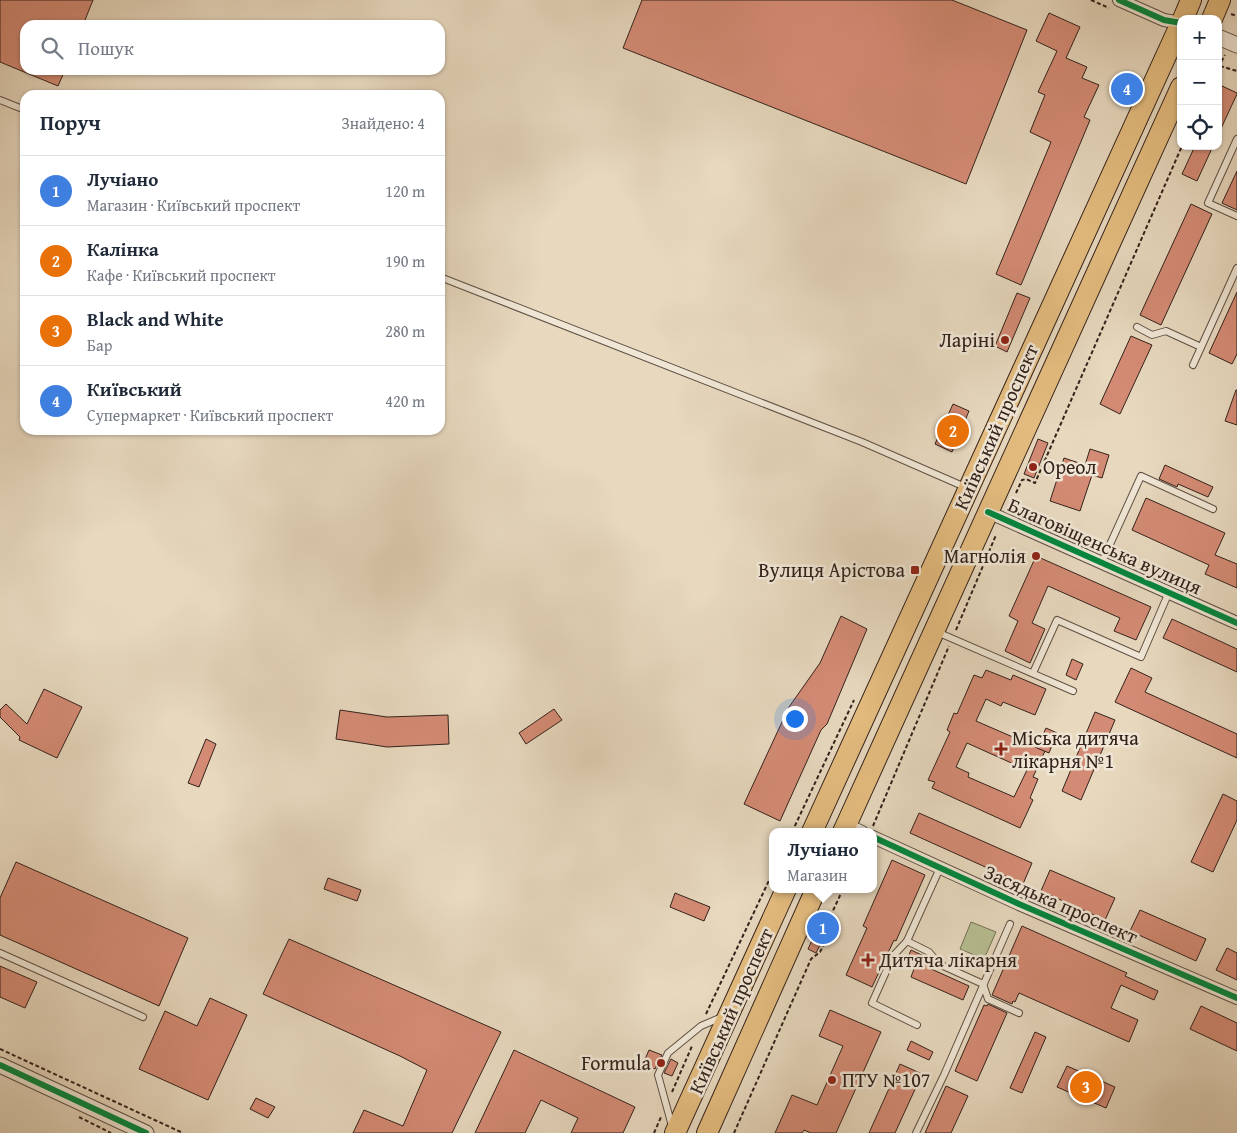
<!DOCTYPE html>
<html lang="uk">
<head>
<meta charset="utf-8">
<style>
	:root { --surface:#fff; --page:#f2f2f3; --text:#1f2937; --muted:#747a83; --line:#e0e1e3; --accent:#8f2418 }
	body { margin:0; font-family:"Gentium Book Plus",serif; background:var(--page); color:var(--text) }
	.controls { position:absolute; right:15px; top:15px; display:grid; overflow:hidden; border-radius:10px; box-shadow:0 1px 4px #0004 }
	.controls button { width:45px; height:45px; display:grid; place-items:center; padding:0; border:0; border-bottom:1px solid var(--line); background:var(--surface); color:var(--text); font:25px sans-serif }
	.you { position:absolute; left:794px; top:718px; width:18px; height:18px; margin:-12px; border:4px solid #fff; border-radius:50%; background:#1a73e8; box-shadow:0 0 0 8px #1a73e833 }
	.badge { display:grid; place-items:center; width:32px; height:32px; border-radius:50%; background:var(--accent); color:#fff; font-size:16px; font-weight:700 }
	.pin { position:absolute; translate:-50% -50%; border:2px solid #fff; box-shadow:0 1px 5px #0006 }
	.popup { position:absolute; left:769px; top:828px; width:108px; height:65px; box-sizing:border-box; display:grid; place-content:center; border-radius:10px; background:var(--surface); filter:drop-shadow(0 1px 4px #0005); font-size:16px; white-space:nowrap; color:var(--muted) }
	.popup b { font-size:19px; color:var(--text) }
	.popup::after { content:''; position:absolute; left:50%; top:100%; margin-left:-10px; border:10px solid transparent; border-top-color:var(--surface) }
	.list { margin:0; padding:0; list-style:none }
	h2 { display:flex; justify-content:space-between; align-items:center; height:65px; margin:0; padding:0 20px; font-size:21px }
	h2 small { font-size:16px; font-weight:400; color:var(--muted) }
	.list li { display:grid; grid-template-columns:32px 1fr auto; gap:15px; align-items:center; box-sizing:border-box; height:70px; padding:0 20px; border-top:1px solid var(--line) }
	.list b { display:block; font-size:19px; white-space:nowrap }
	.list p { margin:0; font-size:16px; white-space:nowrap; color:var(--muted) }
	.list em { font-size:16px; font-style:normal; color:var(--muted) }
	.icon { flex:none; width:28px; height:28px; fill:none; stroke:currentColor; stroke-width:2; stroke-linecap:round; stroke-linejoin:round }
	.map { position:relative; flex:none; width:1237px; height:1133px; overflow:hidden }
	.search { position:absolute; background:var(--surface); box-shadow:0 1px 4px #0004; left:20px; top:20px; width:425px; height:55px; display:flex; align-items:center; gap:12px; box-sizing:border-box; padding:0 18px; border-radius:15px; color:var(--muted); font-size:19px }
	.panel { position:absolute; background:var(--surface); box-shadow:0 1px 4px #0004; left:20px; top:90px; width:425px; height:345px; border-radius:15px }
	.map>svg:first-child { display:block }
</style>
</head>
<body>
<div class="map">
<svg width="1237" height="1133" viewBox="0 0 1237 1133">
	<rect width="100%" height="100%" fill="#e7d8be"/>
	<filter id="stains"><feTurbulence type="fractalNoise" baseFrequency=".004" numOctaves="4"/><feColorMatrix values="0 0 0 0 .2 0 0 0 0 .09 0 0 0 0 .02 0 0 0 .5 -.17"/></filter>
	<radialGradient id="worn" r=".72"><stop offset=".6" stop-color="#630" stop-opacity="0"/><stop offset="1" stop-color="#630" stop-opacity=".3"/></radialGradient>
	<path fill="#b6be91" stroke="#747056" d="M971,922L996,932L984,959L960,949Z"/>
	<g fill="#d48b75" stroke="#33221b" fill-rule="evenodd">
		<path d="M0,0H93L83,25H25V70H65L58,86L0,62Z"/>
		<path d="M642,0H952L1027,30L966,184L623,48Z"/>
		<path d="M1049,13L1080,27L1066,58L1087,67L1082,78L1099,85L1084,117L1090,120L1021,285L996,274L1051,142L1030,132L1045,95L1038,92L1057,51L1036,41Z"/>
		<path d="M1130,72L1138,76L1129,97L1120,93Z"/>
		<path d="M1222,86L1237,93V94L1218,135V95Z"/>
		<path d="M1195,146H1213L1197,181L1182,174Z"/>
		<path d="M1237,171V210L1222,203Z"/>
		<path d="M1191,204L1212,214L1161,325L1140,315Z"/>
		<path d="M1237,292V354L1232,364L1209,353Z"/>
		<path d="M1017,293L1030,298L1007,352L995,346Z"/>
		<path d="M1131,336L1152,345L1120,414L1100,404Z"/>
		<path d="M1236,390H1237V425L1225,421Z"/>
		<path d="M953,404L969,411L952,452L935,444Z"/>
		<path d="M1038,439L1048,443L1034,478L1024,474Z"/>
		<path d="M1090,449L1109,455L1102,478L1092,475L1080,511L1050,501L1064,458L1085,465Z"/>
		<path d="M1165,465L1213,487L1208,497L1178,484L1177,487L1159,479Z"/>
		<path d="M1146,498L1225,533L1215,555L1237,564V588L1205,574L1209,565L1132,530Z"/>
		<path d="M1036,556L1151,607L1136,640L1114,631L1120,618L1048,586L1032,623L1045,629L1030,663L1005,651L1018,621L1009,616Z"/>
		<path d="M841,616L867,629L827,724L821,730L780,821L744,804L789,707L820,663Z"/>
		<path d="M1172,619L1237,649V672L1163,638Z"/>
		<path d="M1072,659L1083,664L1076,680L1066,675Z"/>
		<path d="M1131,668L1152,678L1145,692L1237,734V758L1115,702Z"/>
		<path d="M986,670L1011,680L1013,675L1046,689L1035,715L1003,702L1001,706L986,699L976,721L1045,751L1033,777L1038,779L1030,798L1033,800L1020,828L932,788L935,782L928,780L950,732L947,730L954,713L957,714L974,675L982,678ZM967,743L1027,770L1014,797L968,777L969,773L956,767Z"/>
		<path d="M44,689L82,707L57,758L19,740L20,737L0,717V710L6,704L27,724Z"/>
		<path d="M554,709L562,720L526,744L519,733Z"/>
		<path d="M340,710L387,717L448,715L449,744L387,747L336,739Z"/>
		<path d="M1095,712L1115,720L1081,800L1062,791Z"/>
		<path d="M1046,728L1057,733L1049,753L1037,748Z"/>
		<path d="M206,739L216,744L199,787L188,783Z"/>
		<path d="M1223,794L1237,801V820L1213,872L1191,862Z"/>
		<path d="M919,813L1032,863L1023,884L910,833Z"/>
		<path d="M892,860L925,875L896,941L894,940L872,987L846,975L867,928L863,926Z"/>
		<path d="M16,862L188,938L159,1006L0,935V898Z"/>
		<path d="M1050,870L1115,898L1105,920L1041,891Z"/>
		<path d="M328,878L361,890L357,901L324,889Z"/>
		<path d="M675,893L710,907L704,921L670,907Z"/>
		<path d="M1140,910L1206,939L1196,961L1130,931Z"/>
		<path d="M822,919L831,922L816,953L808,949Z"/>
		<path d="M1022,926L1127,973L1125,976L1158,991L1154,1000L1121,985L1111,1008L1138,1020L1129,1042L1019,993L1015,1002L1013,1001L1012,1004L992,995Z"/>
		<path d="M289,939L501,1032L452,1133H353L364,1110L403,1126L427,1070L400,1056L263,994Z"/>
		<path d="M1227,948L1237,953V980L1216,970Z"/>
		<path d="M911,950L926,957L931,963L929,968L969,986L963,1000L911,977L914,969L905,965Z"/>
		<path d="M0,966L37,982L25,1008L0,997Z"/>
		<path d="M210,998L247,1015L208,1100L139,1069L165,1011L197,1026Z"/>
		<path d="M988,1004L1007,1013L977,1081L955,1071L984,1005L987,1006Z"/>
		<path d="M1201,1006L1237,1023V1051L1190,1029Z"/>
		<path d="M830,1010L881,1032L836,1133H811L804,1130L802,1133H775L792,1095L817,1105L843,1046L819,1036Z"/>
		<path d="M1035,1032L1046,1037L1022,1093L1010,1088Z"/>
		<path d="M911,1041L933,1052L929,1060L907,1050Z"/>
		<path d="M514,1050L635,1107L623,1133H571L578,1118L541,1100L525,1133H475Z"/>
		<path d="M649,1050L662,1055L655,1069L643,1064Z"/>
		<path d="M671,1059L678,1063L672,1076L664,1073Z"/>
		<path d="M900,1064L922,1074L895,1133H869Z"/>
		<path d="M1067,1066L1115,1087L1106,1108L1057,1087Z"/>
		<path d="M946,1086L968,1096L951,1133H925Z"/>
		<path d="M256,1098L275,1107L268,1118L250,1109Z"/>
	</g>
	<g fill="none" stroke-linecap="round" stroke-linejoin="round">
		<defs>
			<g id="service">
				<path d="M0,100L25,110"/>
				<path d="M1237,139L1208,203L1237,216"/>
				<path d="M440,277L862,442L965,487"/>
				<path d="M1137,327L1152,335L1166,331L1201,347"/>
				<path d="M1193,365L1237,268"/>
				<path d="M1102,562L1141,476L1213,509"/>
				<path d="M937,632L1073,691"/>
				<path d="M1033,673L1057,620L1141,657L1169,592"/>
				<path d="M940,868L907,941L929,952L939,964L983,984L988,999L1019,1013"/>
				<path d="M907,941L893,956L872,1003L917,1025"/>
				<path d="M0,953L143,1017"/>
				<path d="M672,1126L658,1075L668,1053L701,1026L722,1017"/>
				<path d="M916,1133L944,1075L1010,924"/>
			</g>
			<g id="minor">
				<path d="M1119,0L1164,20L1181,23"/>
				<path d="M988,512L1237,623"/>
				<path d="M847,825L862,832"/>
				<path d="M873,837L1019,904L1237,998"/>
			</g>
			<g id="tertiary">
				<path d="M1218,37L1237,45"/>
				<path d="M0,1065L146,1133"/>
			</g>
			<g id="primary">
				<path d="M1183,19L1191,0"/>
				<path d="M1212,19L1220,0"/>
				<path d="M812,832L1181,23"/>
				<path d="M843,832L1181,87"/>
				<path d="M675,1133L786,889"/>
				<path d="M707,1133L816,889"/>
			</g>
		</defs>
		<use href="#service" stroke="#605044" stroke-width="8"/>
		<use href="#minor" stroke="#605044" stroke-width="14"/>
		<use href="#tertiary" stroke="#605044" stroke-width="17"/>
		<use href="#primary" stroke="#33221b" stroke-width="22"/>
		<g stroke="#33221b" stroke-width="2" stroke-dasharray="4 2.5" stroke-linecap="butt">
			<path d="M1091,0L1109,8"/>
			<path d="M1231,14L1237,16"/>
			<path d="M1220,66L1237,71"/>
			<path d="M1218,67L1225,55"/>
			<path d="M1016,493L1022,480L1026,479L1035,483L1182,146"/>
			<path d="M956,630L996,535"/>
			<path d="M873,826L949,646"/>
			<path d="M792,832L854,700"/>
			<path d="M706,1014L773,872"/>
			<path d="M0,1049L183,1133"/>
			<path d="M672,1092L692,1046"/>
			<path d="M79,1117L111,1133"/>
			<path d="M654,1133L661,1117"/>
			<path d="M734,1133L811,959L820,952L833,926L831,915L843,889"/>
		</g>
		<use href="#service" stroke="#efe6d5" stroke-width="6"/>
		<use href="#minor" stroke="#efe6d5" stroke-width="12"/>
		<use href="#tertiary" stroke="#efe6d5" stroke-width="15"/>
		<use href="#primary" stroke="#e4bc7f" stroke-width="20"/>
		<defs>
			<g id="cycleway">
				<path d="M1119,0L1164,20L1181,23"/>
				<path d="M988,512L1237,623"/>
				<path d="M873,837L1019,904L1237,998"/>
				<path d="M0,1065L146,1133"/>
			</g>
		</defs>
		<use href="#cycleway" stroke="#efe6d5" stroke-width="9"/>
		<use href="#cycleway" stroke="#00873e" stroke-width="6"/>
	</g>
	<g fill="#8f2418" stroke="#efe6d5" stroke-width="2">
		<circle cx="1005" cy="340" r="5"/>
		<circle cx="1033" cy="467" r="5"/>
		<circle cx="1036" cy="556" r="5"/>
		<rect x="910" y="565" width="10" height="10" rx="2.5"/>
		<path d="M998.5 741.5h5v5h5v5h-5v5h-5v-5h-5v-5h5z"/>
		<path d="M865.5 952.5h5v5h5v5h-5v5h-5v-5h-5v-5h5z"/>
		<circle cx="661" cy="1063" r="5"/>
		<circle cx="832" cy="1080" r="5"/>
	</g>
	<g text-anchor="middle" stroke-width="5" stroke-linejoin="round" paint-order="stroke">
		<g font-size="20" fill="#33221b" stroke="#efe6d5" text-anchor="end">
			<text x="995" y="347">Ларіні</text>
			<text x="1043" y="474" text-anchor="start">Ореол</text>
			<text x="1026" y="563">Магнолія</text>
			<text x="905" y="577">Вулиця Арістова</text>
			<text x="1012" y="745" text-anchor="start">Міська дитяча<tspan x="1012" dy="23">лікарня №1</tspan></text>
			<text x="879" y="967" text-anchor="start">Дитяча лікарня</text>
			<text x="651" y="1070">Formula</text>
			<text x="842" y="1087" text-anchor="start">ПТУ №107</text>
		</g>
		<g font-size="20" fill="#33221b" stroke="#efe6d5">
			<text transform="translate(996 427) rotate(-66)" y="7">Київський проспект</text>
			<text transform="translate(1105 546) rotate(24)" y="7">Благовіщенська вулиця</text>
			<text transform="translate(1061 904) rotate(24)" y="7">Засядька проспект</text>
			<text transform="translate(731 1011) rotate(-66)" y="7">Київський проспект</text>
		</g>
	</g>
	<rect width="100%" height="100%" filter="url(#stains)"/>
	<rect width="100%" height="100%" fill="url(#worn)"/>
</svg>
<div class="controls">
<button>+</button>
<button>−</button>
<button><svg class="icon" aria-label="locate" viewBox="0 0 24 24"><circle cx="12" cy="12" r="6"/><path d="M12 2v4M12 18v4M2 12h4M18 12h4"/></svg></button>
</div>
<div class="you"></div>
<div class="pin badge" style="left:823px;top:928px;background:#3f7fe0">1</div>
<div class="popup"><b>Лучіано</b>Магазин</div>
<div class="pin badge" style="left:953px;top:431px;background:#e8710a">2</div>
<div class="pin badge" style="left:1086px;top:1087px;background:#e8710a">3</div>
<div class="pin badge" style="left:1127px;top:89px;background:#3f7fe0">4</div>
<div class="search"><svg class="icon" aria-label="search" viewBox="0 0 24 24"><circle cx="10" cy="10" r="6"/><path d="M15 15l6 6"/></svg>Пошук</div>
<section class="panel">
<h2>Поруч<small>Знайдено: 4</small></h2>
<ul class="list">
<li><span class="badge" style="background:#3f7fe0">1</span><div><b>Лучіано</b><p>Магазин · Київський проспект</p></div><em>120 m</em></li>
<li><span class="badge" style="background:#e8710a">2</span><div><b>Калінка</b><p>Кафе · Київський проспект</p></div><em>190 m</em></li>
<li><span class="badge" style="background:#e8710a">3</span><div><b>Black and White</b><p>Бар</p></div><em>280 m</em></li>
<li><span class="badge" style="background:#3f7fe0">4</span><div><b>Київський</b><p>Супермаркет · Київський проспект</p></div><em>420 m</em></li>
</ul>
</section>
</div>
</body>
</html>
